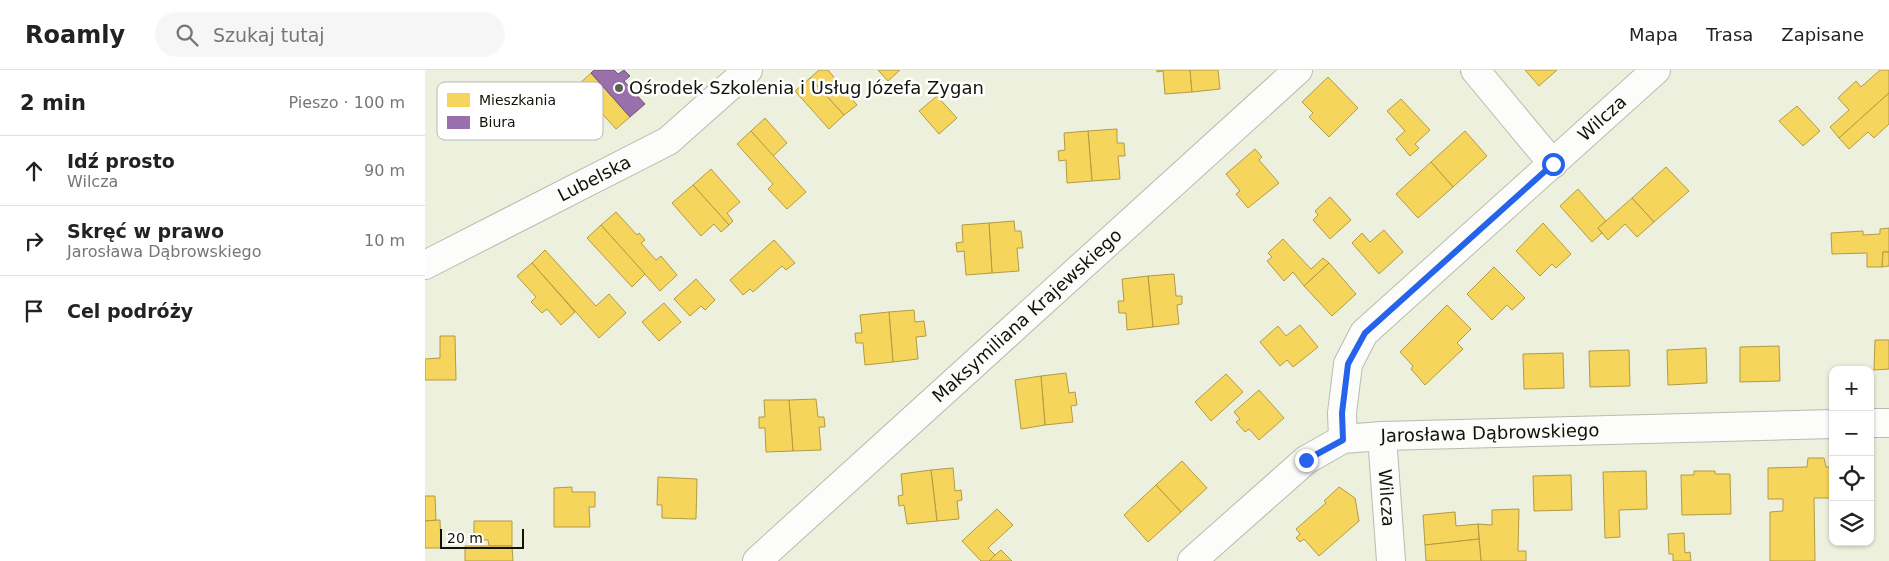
<!DOCTYPE html>
<html lang="pl">
<head>
<meta charset="utf-8">
<style>
	:root { --surface:#fff; --page:#f6f6f6; --text:#222; --muted:#767676; --line:#e0e0e0 }
	body { margin:0; font-family:"DejaVu Sans",sans-serif; background:var(--page); color:var(--text) }
	.controls { position:absolute; right:15px; bottom:15px; display:grid; overflow:hidden; border-radius:10px; box-shadow:0 1px 4px #0004 }
	.controls button { width:45px; height:45px; display:grid; place-items:center; padding:0; border:0; border-bottom:1px solid var(--line); background:var(--surface); color:var(--text); font:25px sans-serif }
	.scale { position:absolute; left:15px; bottom:12px; width:84px; box-sizing:border-box; padding-left:5px; border:2px solid #121308; border-top:0; font-size:14px; line-height:18px; white-space:nowrap; color:#121308; -webkit-text-stroke:4px #fff; paint-order:stroke }
	.stop { position:absolute; width:15px; height:15px; margin:-11px; border:4px solid #2563eb; border-radius:50%; background:#fff }
	.stop.end { background:#2563eb; border-color:#fff; box-shadow:0 1px 5px #0008 }
	.list { margin:0; padding:0; list-style:none }
	h2 { display:flex; justify-content:space-between; align-items:center; height:65px; margin:0; padding:0 20px; font-size:21px }
	h2 small { font-size:16px; font-weight:400; color:var(--muted) }
	.list li { display:grid; grid-template-columns:32px 1fr auto; gap:15px; align-items:center; box-sizing:border-box; height:70px; padding:0 20px; border-top:1px solid var(--line) }
	.list b { display:block; font-size:19px; white-space:nowrap }
	.list p { margin:0; font-size:16px; white-space:nowrap; color:var(--muted) }
	.list em { font-size:16px; font-style:normal; color:var(--muted) }
	.icon { flex:none; width:28px; height:28px; fill:none; stroke:currentColor; stroke-width:2; stroke-linecap:round; stroke-linejoin:round }
	.map { position:relative; flex:none; width:1464px; height:491px; overflow:hidden }
	header { display:flex; align-items:center; gap:30px; box-sizing:border-box; height:70px; padding:0 25px; background:var(--surface); border-bottom:1px solid var(--line) }
	header strong { font-size:24px }
	nav { display:flex; gap:28px; margin-inline-start:auto; font-size:18px }
	.search { width:350px; height:45px; background:var(--page); display:flex; align-items:center; gap:12px; box-sizing:border-box; padding:0 18px; border-radius:28px; color:var(--muted); font-size:19px }
	main { display:flex }
	aside { flex:1; background:var(--surface) }
	.map>svg:first-child { display:block }
</style>
</head>
<body>
<header>
<strong>Roamly</strong>
<div class="search"><svg class="icon" aria-label="search" viewBox="0 0 24 24"><circle cx="10" cy="10" r="6"/><path d="M15 15l6 6"/></svg>Szukaj tutaj</div>
<nav><a>Mapa</a><a>Trasa</a><a>Zapisane</a></nav>
</header>
<main>
<aside>
<h2>2 min<small>Pieszo · 100 m</small></h2>
<ul class="list">
<li><svg class="icon" aria-label="ahead" viewBox="0 0 24 24"><path d="M12 20V5M6 11l6-6 6 6"/></svg><div><b>Idź prosto</b><p>Wilcza</p></div><em>90 m</em></li>
<li><svg class="icon" aria-label="right" viewBox="0 0 24 24"><path d="M7 20v-9h11M14 6l5 5-5 5"/></svg><div><b>Skręć w prawo</b><p>Jarosława Dąbrowskiego</p></div><em>10 m</em></li>
<li><svg class="icon" aria-label="arrive" viewBox="0 0 24 24"><path d="M6 21V4h12l-3 4 3 4H6"/></svg><div><b>Cel podróży</b></div></li>
</ul>
</aside>
<div class="map">
<svg width="1464" height="491" viewBox="0 0 1464 491">
	<rect width="100%" height="100%" fill="#eef0de"/>
	<g fill="#f6d55c" stroke="#b29b43">
		<path d="M394,0H403L432,35L419,45L385,8Z"/>
		<path d="M453,0H475L463,11Z"/>
		<path d="M732,0H765L767,22L740,24L738,1L732,2Z"/>
		<path d="M765,0H793L795,19L767,22Z"/>
		<path d="M1100,0H1132L1114,16Z"/>
		<path d="M1455,0H1464V23L1414,68L1405,57L1424,40L1413,28L1431,11L1436,17Z"/>
		<path d="M166,3L205,47L191,59L152,16Z"/>
		<path d="M903,7L933,38L904,67L884,47L888,43L877,32Z"/>
		<path d="M385,8L419,45L404,59L370,21Z"/>
		<path d="M1464,23V54L1449,68L1443,62L1424,79L1414,68Z"/>
		<path d="M512,26L532,48L514,64L494,41Z"/>
		<path d="M976,29L1005,60L990,74L994,78L985,86L971,69L980,61L962,41Z"/>
		<path d="M1372,36L1395,61L1378,76L1354,51Z"/>
		<path d="M340,48L362,73L348,86L326,61Z"/>
		<path d="M692,59V73H699L700,86H693L695,109L667,111L663,61Z"/>
		<path d="M326,61L381,122L362,139L343,119L348,114L312,74Z"/>
		<path d="M663,61L667,111L642,113L641,90L634,91L633,81L640,80L639,63Z"/>
		<path d="M1040,61L1062,86L1028,117L1006,92Z"/>
		<path d="M830,79L837,87L834,90L854,113L823,138L811,124L815,121L801,104Z"/>
		<path d="M1006,92L1028,117L993,148L971,124Z"/>
		<path d="M1241,97L1264,121L1229,152L1207,128Z"/>
		<path d="M286,99L315,132L302,143L308,151L304,155L268,115Z"/>
		<path d="M268,115L304,155L296,162L289,154L276,166L247,133Z"/>
		<path d="M1153,119L1181,151L1173,158L1177,163L1167,172L1135,136Z"/>
		<path d="M905,127L926,150L905,169L888,150L893,145L890,141Z"/>
		<path d="M1207,128L1229,152L1212,167L1200,154L1183,170L1173,158Z"/>
		<path d="M191,142L212,165L214,163L220,170L216,173L231,190L236,186L252,205L235,221L176,155Z"/>
		<path d="M589,151L590,161H596L598,178H592L594,201L567,203L564,153Z"/>
		<path d="M564,153L567,203L541,205L539,181L532,182L531,173L538,172L537,155Z"/>
		<path d="M1118,153L1146,184L1131,198L1127,194L1115,206L1091,181Z"/>
		<path d="M176,155L220,204L207,217L162,168Z"/>
		<path d="M1464,158V182H1458L1457,197H1442V183L1407,184L1406,163L1438,161V165L1455,164V159Z"/>
		<path d="M959,160L978,182L954,204L927,173L937,163L945,172Z"/>
		<path d="M858,169L886,199L898,188L904,193L879,216L868,202L859,211L842,191L847,187L843,183Z"/>
		<path d="M349,170L370,193L361,200L357,196L328,222L325,219L318,225L305,210Z"/>
		<path d="M120,180L171,236L184,224L201,243L174,268L107,193Z"/>
		<path d="M1458,182H1464V196L1457,197Z"/>
		<path d="M107,193L150,242L136,255L122,239L117,243L106,232L111,227L92,206Z"/>
		<path d="M904,193L931,224L907,246L879,216Z"/>
		<path d="M1069,197L1100,228L1087,240L1082,235L1067,250L1042,224Z"/>
		<path d="M749,204L751,226H757V234L752,235L754,254L728,257L723,206Z"/>
		<path d="M723,206L728,257L702,260L701,243H694L693,231H699L697,209Z"/>
		<path d="M271,209L290,230L280,240L276,236L265,246L249,229Z"/>
		<path d="M239,233L256,252L234,271L217,252Z"/>
		<path d="M1022,235L1046,259L1032,273L1038,279L1000,315L986,299L988,296L975,282Z"/>
		<path d="M489,240L490,252L499,251L501,266L491,267L493,289L468,292L464,242Z"/>
		<path d="M464,242L468,292L440,295L438,273H431L430,263H437L435,245Z"/>
		<path d="M875,255L893,277L868,297L862,290L855,296L835,272L853,256L861,266Z"/>
		<path d="M15,266H30L31,310H0V289L15,288Z"/>
		<path d="M1450,270H1464V299L1449,300Z"/>
		<path d="M1354,276L1355,311L1315,312V277Z"/>
		<path d="M1281,278L1282,313L1243,315L1242,280Z"/>
		<path d="M1204,280L1205,316L1165,317L1164,281Z"/>
		<path d="M1138,283L1139,318L1099,319L1098,284Z"/>
		<path d="M641,303L644,323L650,322L652,335L646,336L648,352L620,355L616,306Z"/>
		<path d="M801,304L818,322L786,351L770,332Z"/>
		<path d="M616,306L620,355L596,359L590,310Z"/>
		<path d="M834,320L859,348L834,370L824,359L820,362L811,352L815,349L809,342Z"/>
		<path d="M391,329L393,347H399L400,357H394L396,380L368,381L364,330Z"/>
		<path d="M339,330H364L368,381L341,382L340,358H334V347H340Z"/>
		<path d="M1383,388H1399L1401,397H1408V428H1389L1390,491H1345V442L1358,441V429H1343V398L1382,397Z"/>
		<path d="M757,391L782,418L756,442L731,415Z"/>
		<path d="M528,398L530,421L536,420L537,430L532,431L534,449L512,451L506,400Z"/>
		<path d="M506,400L512,451L482,454L479,435L474,436L473,426L478,425L476,404Z"/>
		<path d="M1221,401L1222,439L1194,440L1195,467L1180,468L1178,402Z"/>
		<path d="M1269,401H1290V404H1305L1306,444L1257,445L1256,405H1269Z"/>
		<path d="M1146,405L1147,440L1109,441L1108,406Z"/>
		<path d="M233,407L272,409L271,449L237,448V435H232Z"/>
		<path d="M731,415L756,442L723,472L699,445Z"/>
		<path d="M147,417V422H170V437H164L165,457H129V418Z"/>
		<path d="M914,417L930,428L934,451L894,486L879,469L875,472L871,468L875,464L871,459L901,433L899,431Z"/>
		<path d="M0,426H10L11,450L0,451Z"/>
		<path d="M572,439L588,455L563,478L570,485L564,491H556L537,471Z"/>
		<path d="M1094,439L1093,481H1101V491H1056L1053,454L1067,455V440Z"/>
		<path d="M1030,442L1031,456L1053,454L1054,469L1000,475L998,445Z"/>
		<path d="M15,450L16,478H0V451Z"/>
		<path d="M49,451H87V476H64L63,470H49Z"/>
		<path d="M1259,463L1260,483L1265,482L1266,491H1248V484H1244L1243,464Z"/>
		<path d="M1054,469L1056,491H1001L1000,475Z"/>
		<path d="M40,476H87L88,491H40Z"/>
		<path d="M576,480L587,491H564L570,485Z"/>
	</g>
	<path fill="#9970ab" stroke="#70547a" d="M169,0H189L193,4L199,0L205,6L199,11L220,34L205,47L166,3Z"/>
	<g fill="none" stroke-linecap="round" stroke-linejoin="round">
		<defs>
			<g id="minor">
				<path d="M1050,0L1128,94"/>
				<path id="s1" d="M0,195L243,71L323,0"/>
				<path d="M1445,353H1464"/>
				<path id="s2" d="M957,366L966,491"/>
				<path id="s3" d="M918,369L917,343L923,294L939,263L1231,0"/>
				<path id="s4" d="M332,491L873,0"/>
				<path id="s5" d="M767,491L881,390L918,369L957,366L1408,354"/>
			</g>
		</defs>
		<use href="#minor" stroke="#b9bbac" stroke-width="30"/>
		<use href="#minor" stroke="#fcfdfa" stroke-width="28"/>
	</g>
	<g fill="none" stroke-linecap="round" stroke-linejoin="round">
		<path stroke="#2563eb" stroke-width="6" d="M881,390L918,370L917,343L923,294L940,263L1128,94"/>
	</g>
	<circle fill="#5f6053" stroke="#fff" stroke-width="2" cx="194" cy="18" r="5"/>
	<g text-anchor="middle" stroke-width="5" stroke-linejoin="round" paint-order="stroke">
		<g font-size="18" fill="#121308" stroke="#fff" text-anchor="start">
			<text x="204" y="24">Ośrodek Szkolenia i Usług Józefa Zygan</text>
		</g>
		<g font-size="18" fill="#121308" stroke="#fff">
			<text dy="6" stroke="none"><textPath href="#s3" startOffset="431">Wilcza</textPath></text>
			<text dy="6" stroke="none"><textPath href="#s1" startOffset="190">Lubelska</textPath></text>
			<text dy="6" stroke="none"><textPath href="#s4" startOffset="365">Maksymiliana Krajewskiego</textPath></text>
			<text dy="6" stroke="none"><textPath href="#s5" startOffset="342">Jarosława Dąbrowskiego</textPath></text>
			<text dy="6" stroke="none"><textPath href="#s2" startOffset="62">Wilcza</textPath></text>
		</g>
	</g>
	<rect x="12" y="12" width="166" height="58" rx="8" fill="#fff" stroke="#b8b8b5" stroke-width="1"/>
	<rect x="22" y="23" width="23" height="14" fill="#f6d55c"/>
	<rect x="22" y="46" width="23" height="13" fill="#9970ab"/>
	<g font-size="14" fill="#121308">
		<text x="54" y="35">Mieszkania</text>
		<text x="54" y="57">Biura</text>
	</g>
</svg>
<div class="controls">
<button>+</button>
<button>−</button>
<button><svg class="icon" aria-label="locate" viewBox="0 0 24 24"><circle cx="12" cy="12" r="6"/><path d="M12 2v4M12 18v4M2 12h4M18 12h4"/></svg></button>
<button><svg class="icon" aria-label="layers" viewBox="0 0 24 24"><path d="M12 4l9 5-9 5-9-5zM3 14l9 5 9-5"/></svg></button>
</div>
<div class="scale">20 m</div>
<div class="stop" style="left:1128px;top:94px"></div>
<div class="stop end" style="left:881px;top:390px"></div>
</div>
</main>
</body>
</html>
